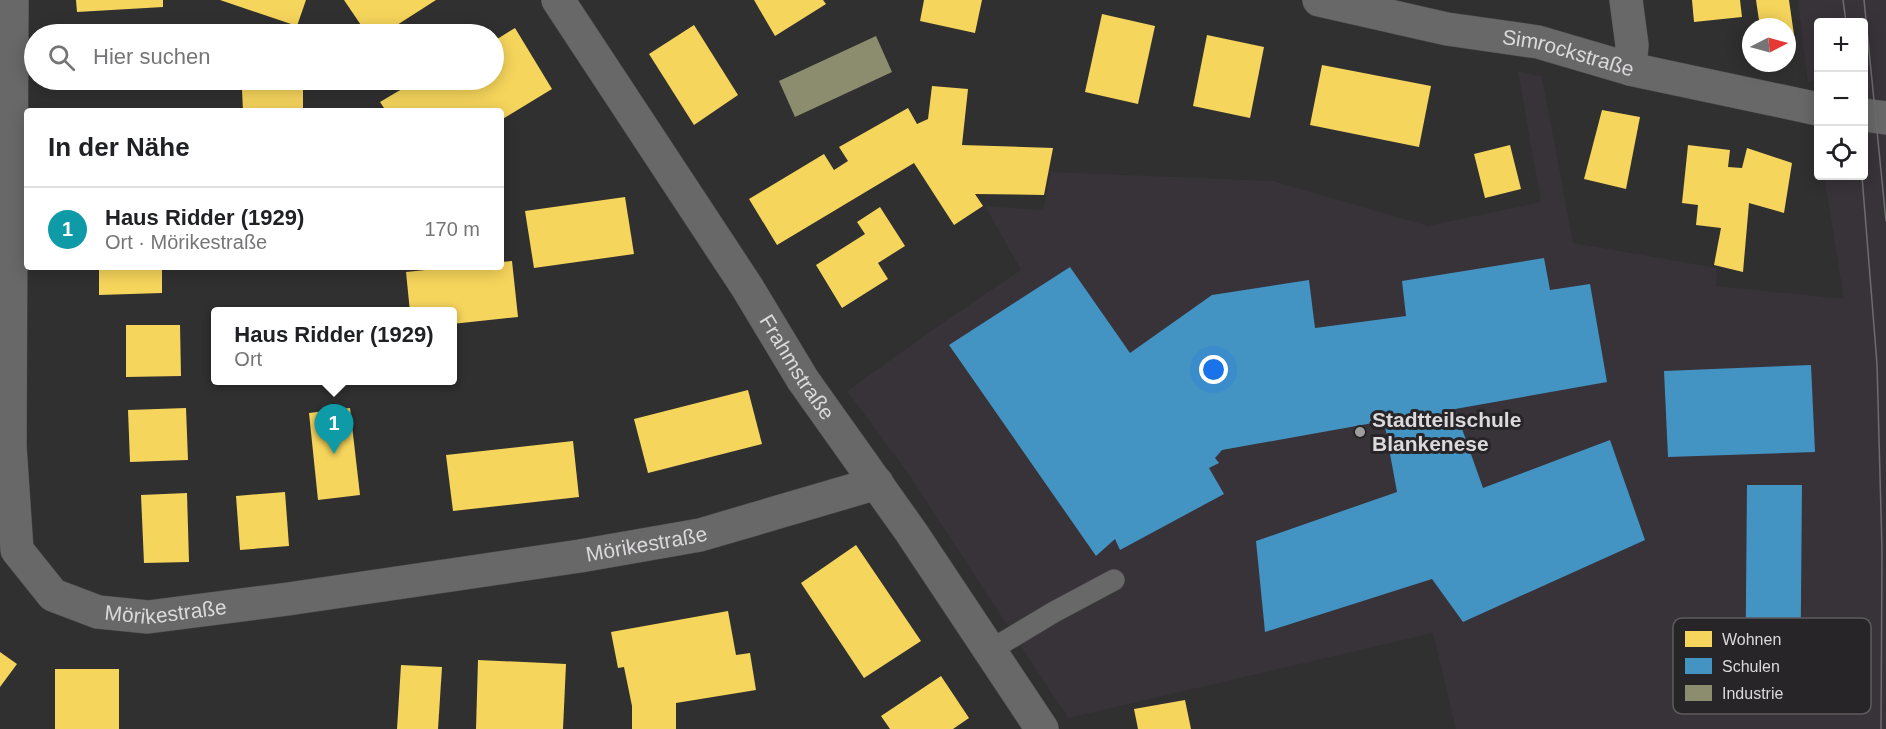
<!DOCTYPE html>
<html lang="de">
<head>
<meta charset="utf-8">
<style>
	:root { --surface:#fff; --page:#f6f6f6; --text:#202124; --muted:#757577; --line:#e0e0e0; --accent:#111827 }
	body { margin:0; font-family:Arial,sans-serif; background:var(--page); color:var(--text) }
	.controls { position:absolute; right:18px; top:18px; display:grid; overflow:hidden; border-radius:6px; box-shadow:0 3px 15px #0003 }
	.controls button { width:54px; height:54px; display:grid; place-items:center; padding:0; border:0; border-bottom:2px solid var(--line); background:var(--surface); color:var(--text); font:30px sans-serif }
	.compass { position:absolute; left:1742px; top:18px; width:54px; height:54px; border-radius:50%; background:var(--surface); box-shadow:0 3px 15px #0003; rotate:84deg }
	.you { position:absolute; left:1214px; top:370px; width:21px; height:21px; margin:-15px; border:4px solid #fff; border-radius:50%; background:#1a73e8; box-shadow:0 0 0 9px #1a73e833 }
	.badge { display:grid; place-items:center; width:39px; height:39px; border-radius:50%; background:var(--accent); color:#fff; font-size:20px; font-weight:700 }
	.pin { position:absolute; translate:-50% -50px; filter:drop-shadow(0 2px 3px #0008) }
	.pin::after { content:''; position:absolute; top:32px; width:21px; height:18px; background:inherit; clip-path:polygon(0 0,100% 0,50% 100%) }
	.popup { position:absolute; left:211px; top:307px; width:246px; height:78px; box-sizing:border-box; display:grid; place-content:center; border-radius:6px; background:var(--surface); filter:drop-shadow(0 2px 4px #0005); font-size:20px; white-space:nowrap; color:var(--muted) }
	.popup b { font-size:22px; color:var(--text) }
	.popup::after { content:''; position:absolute; left:50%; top:100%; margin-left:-12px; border:12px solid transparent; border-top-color:var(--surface) }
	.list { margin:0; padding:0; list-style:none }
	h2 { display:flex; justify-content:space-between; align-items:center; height:78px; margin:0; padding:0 24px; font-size:26px }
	h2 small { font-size:20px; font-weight:400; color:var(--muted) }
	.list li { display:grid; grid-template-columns:39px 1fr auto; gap:18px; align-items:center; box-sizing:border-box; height:84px; padding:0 24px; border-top:2px solid var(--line) }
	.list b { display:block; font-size:22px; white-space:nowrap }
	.list p { margin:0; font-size:20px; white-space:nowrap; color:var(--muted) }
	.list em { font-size:20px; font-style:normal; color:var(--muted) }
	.icon { flex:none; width:33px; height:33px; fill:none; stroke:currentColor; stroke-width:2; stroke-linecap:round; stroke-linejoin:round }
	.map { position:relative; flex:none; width:1886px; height:729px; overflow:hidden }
	.search { position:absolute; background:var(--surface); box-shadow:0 3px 15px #0003; left:24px; top:24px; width:480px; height:66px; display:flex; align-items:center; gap:15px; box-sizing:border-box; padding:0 21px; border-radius:33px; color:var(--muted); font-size:22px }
	.panel { position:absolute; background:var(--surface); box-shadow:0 3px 15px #0003; left:24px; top:108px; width:480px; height:162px; border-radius:6px }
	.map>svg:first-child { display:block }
</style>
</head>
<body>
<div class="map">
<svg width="1886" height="729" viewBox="0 0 1886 729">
	<rect width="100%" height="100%" fill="#303030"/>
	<path fill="#383339" d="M1798,0H1886V729H1456L1433,633L1068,718L908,473L847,391L938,326L1021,270L985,206L1043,210L1051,172L1273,181L1428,226L1541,202L1518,71L1542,77L1573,243L1717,268L1716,286L1844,299L1824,176H1864V22H1818V80L1808,82Z"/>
	<g fill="#f6d55c">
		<path d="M76,0H163V7L77,12Z"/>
		<path d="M220,0H306L297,26Z"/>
		<path d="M344,0H436L383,34H367Z"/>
		<path d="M754,0H823L826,4L775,36Z"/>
		<path d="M924,0H982L975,33L920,21Z"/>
		<path d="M1692,0H1740L1742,17L1694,22Z"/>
		<path d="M1756,0H1789L1795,42L1787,43V27H1760Z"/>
		<path d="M1102,14L1155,26L1138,104L1085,92Z"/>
		<path d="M694,25L738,95L694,125L649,54Z"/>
		<path d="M515,28L552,89L501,120V111H386L380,102L417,80H494V41Z"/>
		<path d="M1207,35L1264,47L1250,118L1193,106Z"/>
		<path d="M1322,65L1431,86L1419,147L1310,125Z"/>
		<path d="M932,86L968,89L962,145L1053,148L1044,195L975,194L983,206L954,225L914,163L777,245L749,199L824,154L834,170L848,161L839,147L908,108L917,124L928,119Z"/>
		<path d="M303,89V111H243L242,90Z"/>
		<path d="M1602,110L1640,117L1626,189L1584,179Z"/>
		<path d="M1510,145L1521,189L1485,198L1474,154Z"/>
		<path d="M1688,145L1730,150L1728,167L1742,168L1747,148L1792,163L1784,213L1749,203L1743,272L1714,265L1721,228L1696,225L1698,205L1682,203Z"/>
		<path d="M625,197L634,254L534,268L525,211Z"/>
		<path d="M880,207L905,246L878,263L888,279L842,308L816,265L865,234L857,222Z"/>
		<path d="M512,261L518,317L452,324V312H410L406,272L455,267H501V262Z"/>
		<path d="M99,267H162V293L99,295Z"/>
		<path d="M126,325H180L181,376L126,377Z"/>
		<path d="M748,390L762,444L648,473L634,419Z"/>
		<path d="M186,408L188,460L130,462L128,410Z"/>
		<path d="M350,408L360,495L318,500L309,413Z"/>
		<path d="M573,441L579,497L453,511L446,455Z"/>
		<path d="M285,492L289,546L240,550L236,496Z"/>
		<path d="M187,493L189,562L144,563L141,495Z"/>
		<path d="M856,545L921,641L864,678L801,583Z"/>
		<path d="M728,611L736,655L750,653L756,690L676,703V729H632V706L624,667L618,668L611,632Z"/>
		<path d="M0,652L17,664L0,687Z"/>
		<path d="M478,660L566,664L563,729H476Z"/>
		<path d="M401,665L442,667L438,729H397Z"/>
		<rect x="55" y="669" width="64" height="60"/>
		<path d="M941,676L969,718L953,729H890L881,716Z"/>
		<path d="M1185,700L1191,729H1138L1134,709Z"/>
	</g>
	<g fill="#4393c3">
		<path d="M1544,258L1550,290L1590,284L1607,382L1455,409L1483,488L1610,440L1645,540L1463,622L1432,579L1265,632L1256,541L1397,492L1384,421L1222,450L1215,458L1219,463L1209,468L1224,494L1120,550L1115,539L1096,556L949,345L1070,267L1130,353L1212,295L1309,280L1315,328L1406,316L1402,281Z"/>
		<path d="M1811,365L1815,452L1668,457L1664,371Z"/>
		<path d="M1747,485H1802L1800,712L1745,711Z"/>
	</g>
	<path fill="#8c8c6e" d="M876,36L892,72L795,117L779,81Z"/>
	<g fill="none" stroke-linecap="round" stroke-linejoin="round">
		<defs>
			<path id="lane" d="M989,651L1054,612L1114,580"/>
			<g id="street">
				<path id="s1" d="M12,0L10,446L17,550L53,595L98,612L148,617L288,599L580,556L700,535L877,483"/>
				<path id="s2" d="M558,0L747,287L803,380L911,532L1042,729"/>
				<path id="s3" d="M1319,0L1447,29L1538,42L1630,69L1818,109"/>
				<path d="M1626,0L1632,45L1630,69"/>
				<path d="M1864,115L1886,118"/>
			</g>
		</defs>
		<use href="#lane" stroke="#4b4b4b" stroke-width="22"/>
		<use href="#street" stroke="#4b4b4b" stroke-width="34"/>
		<use href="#lane" stroke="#686868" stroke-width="21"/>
		<use href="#street" stroke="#686868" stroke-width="33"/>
		<g stroke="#6d6d6d" stroke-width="1.5">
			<path d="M1843,0L1846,22"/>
			<path d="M1864,0L1886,221"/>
			<path d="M1862,176L1877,364L1882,550L1881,729"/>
		</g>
	</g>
	<circle fill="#9f9e9f" stroke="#272527" stroke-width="2" cx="1360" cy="432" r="6"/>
	<g text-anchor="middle" stroke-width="6" stroke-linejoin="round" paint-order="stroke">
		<g font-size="21" fill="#dbd9db" stroke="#272527">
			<text dy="7" stroke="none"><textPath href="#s3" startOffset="255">Simrockstraße</textPath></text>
			<text dy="7" stroke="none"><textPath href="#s2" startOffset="438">Frahmstraße</textPath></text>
			<text dy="7" stroke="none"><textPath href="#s1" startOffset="1210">Mörikestraße</textPath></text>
			<text dy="7" stroke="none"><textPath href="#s1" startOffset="724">Mörikestraße</textPath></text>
		</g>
		<g font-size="21" font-weight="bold" fill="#dbd9db" stroke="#272527" text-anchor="start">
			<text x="1372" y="427">Stadtteilschule<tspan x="1372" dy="24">Blankenese</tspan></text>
		</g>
	</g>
	<rect x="1673" y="618" width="198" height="96" rx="9" fill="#272527" stroke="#5d5b5d" stroke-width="1.5"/>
	<rect x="1685" y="631" width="27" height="16" fill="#f6d55c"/>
	<rect x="1685" y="658" width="27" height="16" fill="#4393c3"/>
	<rect x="1685" y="685" width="27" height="16" fill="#8c8c6e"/>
	<g font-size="16" fill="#dbd9db">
		<text x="1722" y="645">Wohnen</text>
		<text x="1722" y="672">Schulen</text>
		<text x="1722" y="699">Industrie</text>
	</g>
</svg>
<div class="controls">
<button>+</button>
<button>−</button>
<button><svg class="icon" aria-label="locate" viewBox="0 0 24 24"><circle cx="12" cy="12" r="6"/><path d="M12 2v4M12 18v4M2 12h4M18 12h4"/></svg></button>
</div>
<svg class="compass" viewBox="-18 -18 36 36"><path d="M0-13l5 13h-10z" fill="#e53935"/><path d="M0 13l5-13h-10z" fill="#757577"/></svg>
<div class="you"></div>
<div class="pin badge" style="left:334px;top:454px;background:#0f9aa8">1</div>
<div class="popup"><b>Haus Ridder (1929)</b>Ort</div>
<div class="search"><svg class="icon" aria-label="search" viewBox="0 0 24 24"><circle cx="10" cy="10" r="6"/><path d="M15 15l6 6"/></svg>Hier suchen</div>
<section class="panel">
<h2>In der Nähe<small></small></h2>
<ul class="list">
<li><span class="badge" style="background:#0f9aa8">1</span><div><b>Haus Ridder (1929)</b><p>Ort · Mörikestraße</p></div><em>170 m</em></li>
</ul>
</section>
</div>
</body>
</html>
